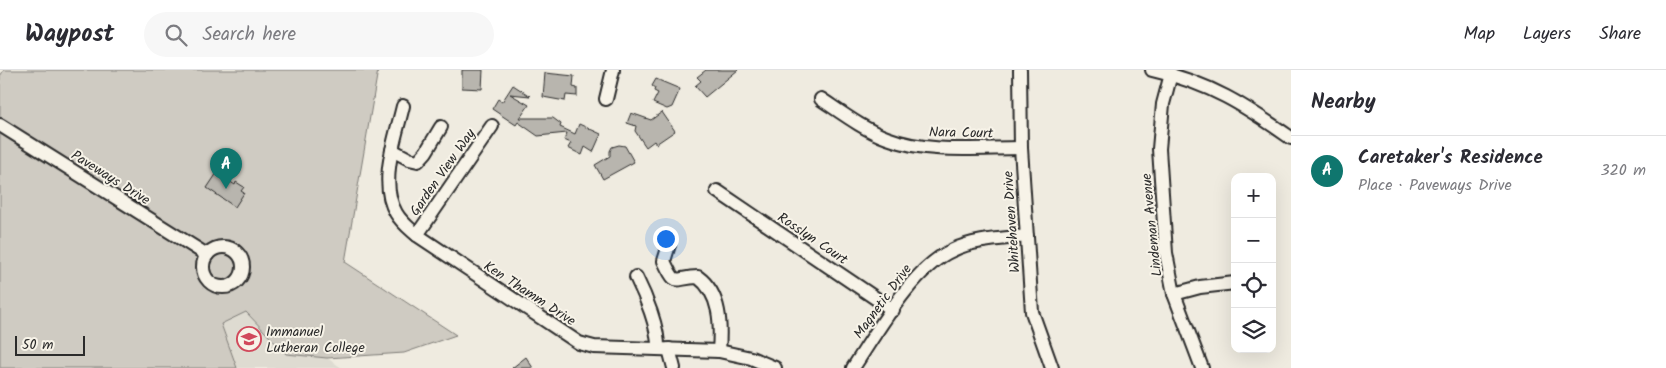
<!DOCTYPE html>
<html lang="en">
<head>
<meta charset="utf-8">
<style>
	:root { --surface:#fff; --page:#f7f7f7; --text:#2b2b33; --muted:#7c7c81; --line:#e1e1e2; --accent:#0f766e }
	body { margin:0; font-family:Kalam,sans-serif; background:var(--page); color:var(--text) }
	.controls { position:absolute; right:15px; bottom:15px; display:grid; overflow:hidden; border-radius:10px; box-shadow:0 5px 20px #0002 }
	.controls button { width:45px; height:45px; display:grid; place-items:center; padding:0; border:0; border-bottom:1px solid var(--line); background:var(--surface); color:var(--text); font:25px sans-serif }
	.scale { position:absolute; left:15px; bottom:12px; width:70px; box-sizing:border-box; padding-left:5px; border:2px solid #2b2b2b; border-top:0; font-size:14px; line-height:18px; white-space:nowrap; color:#2b2b2b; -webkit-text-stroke:4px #f7f3e8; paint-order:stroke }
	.you { position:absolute; left:665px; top:168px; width:18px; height:18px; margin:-12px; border:4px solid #fff; border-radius:50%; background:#1a73e8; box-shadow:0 0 0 8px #1a73e833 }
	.badge { display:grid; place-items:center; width:32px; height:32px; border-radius:50%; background:var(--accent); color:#fff; font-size:16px; font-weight:700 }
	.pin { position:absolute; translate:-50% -41px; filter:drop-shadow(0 1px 2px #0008) }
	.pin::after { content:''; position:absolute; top:26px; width:18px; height:15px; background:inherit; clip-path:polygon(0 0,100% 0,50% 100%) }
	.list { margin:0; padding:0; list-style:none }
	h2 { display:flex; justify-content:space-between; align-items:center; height:65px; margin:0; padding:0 20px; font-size:21px }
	h2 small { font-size:16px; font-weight:400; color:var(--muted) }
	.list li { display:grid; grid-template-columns:32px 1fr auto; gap:15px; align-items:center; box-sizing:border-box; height:70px; padding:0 20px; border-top:1px solid var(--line) }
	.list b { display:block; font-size:19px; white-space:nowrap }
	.list p { margin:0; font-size:16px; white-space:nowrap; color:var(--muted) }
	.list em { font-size:16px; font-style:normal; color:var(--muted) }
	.icon { flex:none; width:28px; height:28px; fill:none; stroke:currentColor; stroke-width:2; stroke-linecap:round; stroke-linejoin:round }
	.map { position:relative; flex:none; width:1291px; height:298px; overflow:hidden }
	header { display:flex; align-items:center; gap:30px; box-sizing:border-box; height:70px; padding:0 25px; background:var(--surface); border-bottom:1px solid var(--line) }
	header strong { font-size:24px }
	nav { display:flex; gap:28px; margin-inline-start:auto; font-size:18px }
	.search { width:350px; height:45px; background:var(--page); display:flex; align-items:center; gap:12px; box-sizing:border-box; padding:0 18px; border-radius:28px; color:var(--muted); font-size:19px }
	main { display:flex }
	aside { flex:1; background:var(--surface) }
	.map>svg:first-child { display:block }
</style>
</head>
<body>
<header>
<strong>Waypost</strong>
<div class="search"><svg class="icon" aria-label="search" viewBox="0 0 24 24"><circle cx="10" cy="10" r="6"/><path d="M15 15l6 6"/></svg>Search here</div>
<nav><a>Map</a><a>Layers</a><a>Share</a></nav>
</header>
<main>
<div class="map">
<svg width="1291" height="298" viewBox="0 0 1291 298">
	<rect width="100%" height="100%" fill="#efebe0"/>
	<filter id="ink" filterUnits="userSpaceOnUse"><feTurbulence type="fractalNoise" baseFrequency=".02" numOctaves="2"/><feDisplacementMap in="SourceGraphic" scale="10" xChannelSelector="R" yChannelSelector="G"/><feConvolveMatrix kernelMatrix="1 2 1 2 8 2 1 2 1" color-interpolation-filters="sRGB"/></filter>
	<g filter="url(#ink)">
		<path fill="#dedbd1" d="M246,242L286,284L327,288L342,298H237L221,254Z"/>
		<path fill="#cfcbc2" stroke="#7d7b76" d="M4,0H378L345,192L456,265L404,283L327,288L286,284L246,242L221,254L237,298H0V6Z"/>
		<g fill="#b8b5ae" stroke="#2b2b2b">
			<path d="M462,0H483L482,19L462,18Z"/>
			<path d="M706,0H738L705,27L695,16L701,11L697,7Z"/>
			<path d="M545,3L574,6L573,17L577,18V26L566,25L565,31L543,27Z"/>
			<path d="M656,9L680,19L672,37L667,39L653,33L658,23L654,21L655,18L652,16Z"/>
			<path d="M513,15L530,26L510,24L529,35L520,48H553L561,54L560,57L575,64L579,54L601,64L593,82L585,77L582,85L568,78L571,73L564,70L567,63L538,66L518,52L516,55L492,39L498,29L502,32Z"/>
			<path d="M662,42L675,61L656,74L654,71L646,77L635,61L636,56L627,53L631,43L651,50Z"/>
			<path d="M619,75L625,76L634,92L603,109L595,95L610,86V81L612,77Z"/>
			<path d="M217,103L235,115L236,112L244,117L241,121L244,123L235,137L207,118Z"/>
			<path d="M526,287L533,298H512Z"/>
		</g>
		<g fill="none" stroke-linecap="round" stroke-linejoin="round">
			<defs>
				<g id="minor">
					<path d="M1020,0L1021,78L1032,242L1052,298"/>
					<path d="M1152,0C1210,13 1244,35 1291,68"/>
					<path d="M1171,4L1163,34L1159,79L1166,183L1174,224L1202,298"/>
					<path d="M606,29L613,0"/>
					<path d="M821,29C842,43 863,59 887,68C929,84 978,78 1021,78"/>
					<path d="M403,36C396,67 378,112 396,143C401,152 409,158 417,165L579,273L594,277L719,281L751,288L775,298"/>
					<path d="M0,55L207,185"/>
					<path d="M392,80L409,89L418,91L426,82L441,57"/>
					<path d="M717,121L893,240"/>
					<path d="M417,165L492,56"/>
					<path d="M669,175L664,191C677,219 674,207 698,207C721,224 721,255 719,281"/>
					<circle cx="223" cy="197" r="20"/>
					<path d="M636,207C645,225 659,258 658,279"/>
					<path d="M1174,224L1200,217L1235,213"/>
					<path d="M669,279L674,298"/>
					<path d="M853,298C877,262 913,197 953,180C975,169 1003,169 1027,166"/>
				</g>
			</defs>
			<use href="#minor" stroke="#2b2b2b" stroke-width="16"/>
			<use href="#minor" stroke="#f7f3e8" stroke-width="12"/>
		</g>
	</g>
	<defs>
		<symbol id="school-ring" viewBox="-11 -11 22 22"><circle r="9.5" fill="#f7f3e8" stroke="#d1495b" stroke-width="1.5"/><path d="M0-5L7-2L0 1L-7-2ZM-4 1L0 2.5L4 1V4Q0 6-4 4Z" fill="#d1495b"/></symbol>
	</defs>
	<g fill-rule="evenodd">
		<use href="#school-ring" x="235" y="255" width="28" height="28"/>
	</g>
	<g text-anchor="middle" stroke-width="4" stroke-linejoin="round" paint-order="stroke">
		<g font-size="14" fill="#2b2b2b" stroke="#f7f3e8">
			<text transform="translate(961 62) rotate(1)" y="5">Nara Court</text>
			<text transform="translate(442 102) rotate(-55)" y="5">Garden View Way</text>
			<text transform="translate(111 107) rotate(32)" y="5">Paveways Drive</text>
			<text transform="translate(1011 152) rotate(-94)" y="5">Whitehaven Drive</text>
			<text transform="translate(1151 155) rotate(-96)" y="5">Lindeman Avenue</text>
			<text transform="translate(813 168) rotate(34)" y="5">Rosslyn Court</text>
			<text transform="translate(530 223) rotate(33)" y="5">Ken Thamm Drive</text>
			<text transform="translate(882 231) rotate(-54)" y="5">Magnetic Drive</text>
		</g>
		<g font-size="14" fill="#2b2b2b" stroke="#f7f3e8" text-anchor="start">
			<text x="266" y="266">Immanuel<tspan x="266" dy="16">Lutheran College</tspan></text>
		</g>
	</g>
</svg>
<div class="controls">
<button>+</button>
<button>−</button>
<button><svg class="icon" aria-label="locate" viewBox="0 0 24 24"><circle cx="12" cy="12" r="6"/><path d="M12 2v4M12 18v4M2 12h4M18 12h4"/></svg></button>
<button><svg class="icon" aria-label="layers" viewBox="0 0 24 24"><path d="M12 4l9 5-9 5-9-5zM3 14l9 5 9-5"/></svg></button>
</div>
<div class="scale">50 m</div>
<div class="you"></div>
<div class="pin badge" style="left:226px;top:119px">A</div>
</div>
<aside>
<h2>Nearby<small></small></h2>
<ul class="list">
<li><span class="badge">A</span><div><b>Caretaker's Residence</b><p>Place · Paveways Drive</p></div><em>320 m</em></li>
</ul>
</aside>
</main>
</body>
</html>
